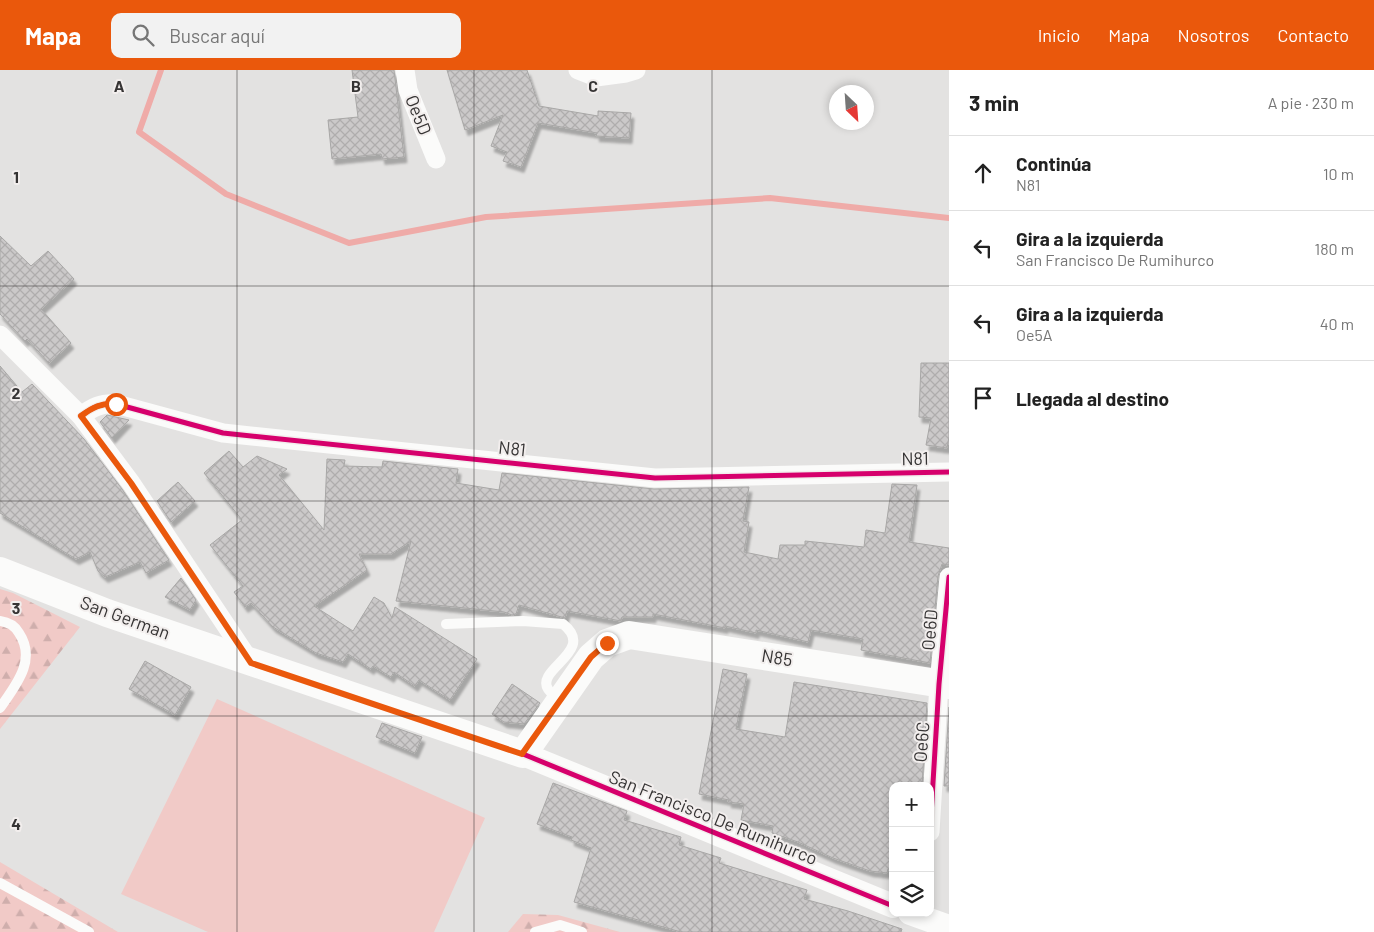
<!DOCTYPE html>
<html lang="es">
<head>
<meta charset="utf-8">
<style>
	:root { --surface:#fff; --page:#f2f2f2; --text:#222; --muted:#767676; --line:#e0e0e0; --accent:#ea580c }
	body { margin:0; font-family:Barlow,sans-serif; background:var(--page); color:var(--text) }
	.controls { position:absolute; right:15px; bottom:15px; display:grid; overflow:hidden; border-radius:10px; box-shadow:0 2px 8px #0003 }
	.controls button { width:45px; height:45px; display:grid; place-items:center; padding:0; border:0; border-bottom:1px solid var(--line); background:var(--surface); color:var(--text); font:25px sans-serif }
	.compass { position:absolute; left:829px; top:15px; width:45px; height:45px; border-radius:50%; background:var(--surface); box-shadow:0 2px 8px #0003; rotate:155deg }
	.stop { position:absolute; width:15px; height:15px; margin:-11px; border:4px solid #ea580c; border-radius:50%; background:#fff }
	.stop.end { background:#ea580c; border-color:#fff; box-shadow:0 1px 5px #0008 }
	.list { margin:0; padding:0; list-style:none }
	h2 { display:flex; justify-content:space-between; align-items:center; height:65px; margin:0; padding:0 20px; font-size:21px }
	h2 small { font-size:16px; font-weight:400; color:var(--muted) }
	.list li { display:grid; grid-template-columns:32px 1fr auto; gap:15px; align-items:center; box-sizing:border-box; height:75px; padding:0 20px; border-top:1px solid var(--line) }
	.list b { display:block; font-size:19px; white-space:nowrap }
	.list p { margin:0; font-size:16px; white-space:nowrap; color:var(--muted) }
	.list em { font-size:16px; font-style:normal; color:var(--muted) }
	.icon { flex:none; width:28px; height:28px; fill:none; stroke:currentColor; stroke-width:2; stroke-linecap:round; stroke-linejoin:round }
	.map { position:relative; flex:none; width:949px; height:862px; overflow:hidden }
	header { display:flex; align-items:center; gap:30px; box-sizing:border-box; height:70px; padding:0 25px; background:var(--accent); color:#fff }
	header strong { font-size:24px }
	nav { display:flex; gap:28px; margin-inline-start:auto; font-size:18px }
	.search { width:350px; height:45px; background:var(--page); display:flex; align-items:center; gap:12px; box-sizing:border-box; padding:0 18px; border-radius:10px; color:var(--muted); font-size:19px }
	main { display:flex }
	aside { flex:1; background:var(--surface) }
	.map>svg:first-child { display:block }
</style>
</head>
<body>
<header>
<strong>Mapa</strong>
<div class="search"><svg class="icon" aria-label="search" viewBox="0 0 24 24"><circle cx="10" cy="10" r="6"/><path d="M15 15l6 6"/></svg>Buscar aquí</div>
<nav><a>Inicio</a><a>Mapa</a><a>Nosotros</a><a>Contacto</a></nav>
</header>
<main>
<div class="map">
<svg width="949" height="862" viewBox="0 0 949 862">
	<defs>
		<pattern id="forest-firs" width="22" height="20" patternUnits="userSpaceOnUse" patternTransform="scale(1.25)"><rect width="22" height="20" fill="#f1cac7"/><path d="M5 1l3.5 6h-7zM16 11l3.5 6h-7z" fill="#cfaeac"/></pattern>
		<pattern id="building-cross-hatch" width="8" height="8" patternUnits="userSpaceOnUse" patternTransform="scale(1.25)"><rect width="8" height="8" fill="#cbc9c9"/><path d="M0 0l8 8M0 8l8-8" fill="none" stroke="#afadad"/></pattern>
		<filter id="shadow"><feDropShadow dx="3" dy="5.5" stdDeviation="1" flood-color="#0004"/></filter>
	</defs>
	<rect width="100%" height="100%" fill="#e3e2e1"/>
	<g fill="url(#forest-firs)">
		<path d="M0,519L13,523L80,557L0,659Z"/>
		<path d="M0,792L118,862H0Z"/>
		<path d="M523,844L558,845L620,862H508Z"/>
	</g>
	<path fill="#f1cac7" d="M217,629L485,748L434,862H208L121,824Z"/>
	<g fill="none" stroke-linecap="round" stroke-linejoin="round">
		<path stroke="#efaba8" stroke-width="6" d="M161,0L139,62L226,124L349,173L486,147L770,128L949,148"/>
	</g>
	<g fill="url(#building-cross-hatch)" stroke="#a8a7a6" filter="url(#shadow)">
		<path d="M352,0H394L404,87L382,89L381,84L332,89L328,50L358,47Z"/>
		<path d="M447,0H527L539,36L598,46V41L631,43L629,68L596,66L597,63L538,53L521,97L503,91L507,82L491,76L503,45L465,60Z"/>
		<path d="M0,166L31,196L48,181L74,209L41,239L71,273L49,293L27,269L25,271L0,244Z"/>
		<path d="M921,293H949V367L947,378L926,375L931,348L919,347Z"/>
		<path d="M0,296L22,322L32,314L84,369L122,419L169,490L146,503L140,492L105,507L98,501L90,482L76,489L0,443Z"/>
		<path d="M107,345L129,350L112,368L100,352Z"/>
		<path d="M229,381L243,397L257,386L287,399L279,405L324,460L327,389L345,390L344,396L382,397L383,391L458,399L456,413L499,420L502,403L654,419L749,417L743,451L749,452L744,482L778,489L780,475H805V471L864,477L866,460L885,463L892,414L917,415L909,472L949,478V495L942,494L938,506L930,593L861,580L863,569L811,560L808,572L756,560V563L725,556V558L653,544V547H622L621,551L567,541L565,548L519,535L516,544L512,545L504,542L396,531L411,471L391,484H359L367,500L314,536L353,561L374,527L384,533L392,548L395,537L477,589L450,630L419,610L415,616L394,602L391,607L373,596L371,599L348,584L343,592L316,583L273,557L251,533L245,537L234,522L243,516L210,475L242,450L204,403Z"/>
		<path d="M178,412L195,431L171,452L157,431Z"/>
		<path d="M181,508L196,530L190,540L165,527Z"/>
		<path d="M145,591L191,617L175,645L129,619Z"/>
		<path d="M723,599L747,604L736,659L785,667L794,612L927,633L922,716L893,713V800L888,799L887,803L870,801L833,788L798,772L772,763L773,756L741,750L744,734L728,732L729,730L699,724Z"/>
		<path d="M512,614L540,633L524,654L504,652L492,644Z"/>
		<path d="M949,637V716H944Z"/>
		<path d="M382,653L422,667L415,683L376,667Z"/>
		<path d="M553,713L627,741L624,750L681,767L679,775L721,788L719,793L807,820L804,829L848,841L902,859L901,862H681L574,832L591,778L571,770L572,767L537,754Z"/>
	</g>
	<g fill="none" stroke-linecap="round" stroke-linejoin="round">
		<g stroke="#fbfbfa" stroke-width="10">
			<path d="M0,551C8,552 15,556 19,563C37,590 16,615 0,638"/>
			<path d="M446,554L523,551L563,554C597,581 535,599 548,619C550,623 556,626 560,629"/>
			<path d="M0,813L89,862"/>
			<path d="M535,862L560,855L582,862"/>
		</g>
		<g stroke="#fbfbfa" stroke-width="19">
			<path d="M405,0L408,20L436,89"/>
			<path d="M578,0L596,7L626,3L636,0"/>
			<path d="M0,265L81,346L131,413L251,593"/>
			<path d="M81,346C93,337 101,333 116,334L223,363L655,408L949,402"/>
			<path d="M930,762L939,614L949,507"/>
		</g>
		<g stroke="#fbfbfa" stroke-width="24">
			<path d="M523,684L893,836"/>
			<path d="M910,843L949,857"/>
		</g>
		<path stroke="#fbfbfa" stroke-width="28" d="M0,501L107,543L523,684L591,587L607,573L629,565L949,615"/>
		<defs>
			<g id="cycleway">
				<path d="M81,346C93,337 101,333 116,334L223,363L655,408L949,402"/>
				<path d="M523,684L893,836"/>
				<path d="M930,762L939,614L949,507"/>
			</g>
		</defs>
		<use href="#cycleway" stroke="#f2eeed" stroke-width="8"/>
		<use href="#cycleway" stroke="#d6006c" stroke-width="5"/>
	</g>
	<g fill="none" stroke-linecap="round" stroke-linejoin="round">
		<path stroke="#ea580c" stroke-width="6" d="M116,334C101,333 93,337 81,346L131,413L251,593L522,684L591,587L607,573"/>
	</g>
	<path fill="none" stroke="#363434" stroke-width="1" stroke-opacity="0.55" d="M237,0V862M474,0V862M712,0V862M0,216H949M0,431H949M0,646H949"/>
	<g text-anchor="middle" stroke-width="4" stroke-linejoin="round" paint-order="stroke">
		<g font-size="18" fill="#363434" stroke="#f2eeed">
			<text transform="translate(418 45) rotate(68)" y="6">Oe5D</text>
			<text transform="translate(512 379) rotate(6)" y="6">N81</text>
			<text transform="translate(915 389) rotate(-1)" y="6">N81</text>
			<text transform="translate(125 548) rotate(20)" y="6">San German</text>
			<text transform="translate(930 560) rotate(-85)" y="6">Oe6D</text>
			<text transform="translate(777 588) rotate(9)" y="6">N85</text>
			<text transform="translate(922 672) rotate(-86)" y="6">Oe6C</text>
			<text transform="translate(713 748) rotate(22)" y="6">San Francisco De Rumihurco</text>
		</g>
	</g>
	<g font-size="16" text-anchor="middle" font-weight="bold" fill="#363434" stroke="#f2eeed" stroke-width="4" stroke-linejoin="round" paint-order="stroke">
		<text x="119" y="22">A</text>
		<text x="356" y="22">B</text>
		<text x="593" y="22">C</text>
		<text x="16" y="113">1</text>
		<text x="16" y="329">2</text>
		<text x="16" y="544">3</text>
		<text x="16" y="760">4</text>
	</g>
</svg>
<div class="controls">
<button>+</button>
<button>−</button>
<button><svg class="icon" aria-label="layers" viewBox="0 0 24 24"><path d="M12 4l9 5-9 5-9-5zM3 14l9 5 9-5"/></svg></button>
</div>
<svg class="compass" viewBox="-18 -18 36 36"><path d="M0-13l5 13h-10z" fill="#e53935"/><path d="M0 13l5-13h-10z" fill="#767676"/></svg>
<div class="stop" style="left:116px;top:334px"></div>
<div class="stop end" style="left:607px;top:573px"></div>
</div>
<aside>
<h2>3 min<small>A pie · 230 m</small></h2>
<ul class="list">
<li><svg class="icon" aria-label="ahead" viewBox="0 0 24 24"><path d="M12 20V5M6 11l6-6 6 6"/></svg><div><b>Continúa</b><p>N81</p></div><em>10 m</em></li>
<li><svg class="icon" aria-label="left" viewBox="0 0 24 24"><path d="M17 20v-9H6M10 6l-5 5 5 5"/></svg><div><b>Gira a la izquierda</b><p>San Francisco De Rumihurco</p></div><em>180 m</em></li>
<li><svg class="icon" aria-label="left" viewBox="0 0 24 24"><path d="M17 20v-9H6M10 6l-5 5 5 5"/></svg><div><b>Gira a la izquierda</b><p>Oe5A</p></div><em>40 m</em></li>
<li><svg class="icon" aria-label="arrive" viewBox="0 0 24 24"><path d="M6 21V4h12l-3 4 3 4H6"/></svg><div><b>Llegada al destino</b></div></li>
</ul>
</aside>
</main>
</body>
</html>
